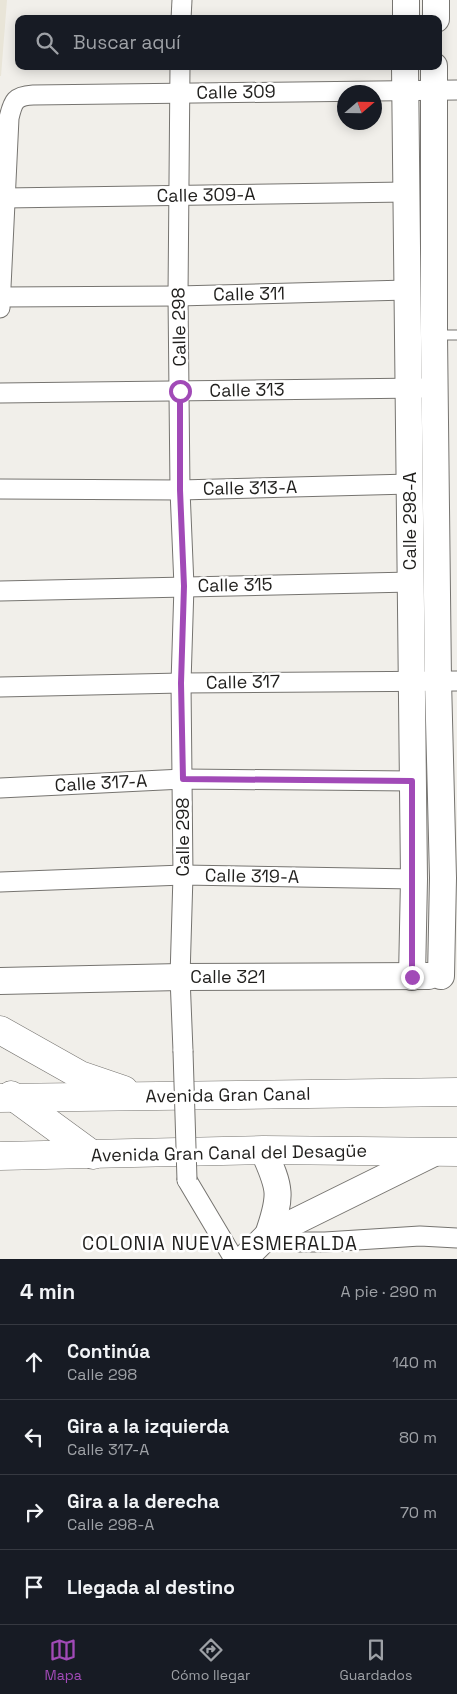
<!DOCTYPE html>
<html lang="es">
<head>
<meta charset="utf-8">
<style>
	:root { --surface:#171b24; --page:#20242c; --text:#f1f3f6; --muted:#9ea1a6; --line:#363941; --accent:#a14ab7 }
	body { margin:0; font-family:"Space Grotesk",sans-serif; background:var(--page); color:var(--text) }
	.compass { position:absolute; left:337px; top:85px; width:45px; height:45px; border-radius:50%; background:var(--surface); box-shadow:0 2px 12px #0003; rotate:70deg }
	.stop { position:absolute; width:15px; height:15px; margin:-11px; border:4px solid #a14ab7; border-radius:50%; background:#fff }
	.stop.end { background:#a14ab7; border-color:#fff; box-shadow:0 1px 5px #0008 }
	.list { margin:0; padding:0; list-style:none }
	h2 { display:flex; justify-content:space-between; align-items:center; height:65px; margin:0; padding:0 20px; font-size:21px }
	h2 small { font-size:16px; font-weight:400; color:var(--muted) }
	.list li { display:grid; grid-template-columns:32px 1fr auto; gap:15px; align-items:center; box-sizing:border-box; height:75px; padding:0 20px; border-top:1px solid var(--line) }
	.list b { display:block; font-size:19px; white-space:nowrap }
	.list p { margin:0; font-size:16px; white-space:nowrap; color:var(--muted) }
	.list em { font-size:16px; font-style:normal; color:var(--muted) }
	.icon { flex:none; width:28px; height:28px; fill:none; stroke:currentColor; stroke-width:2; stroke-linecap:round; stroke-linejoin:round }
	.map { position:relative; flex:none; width:457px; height:1259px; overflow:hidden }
	.search { position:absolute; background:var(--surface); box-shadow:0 2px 12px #0003; left:15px; right:15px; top:15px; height:55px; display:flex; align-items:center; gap:12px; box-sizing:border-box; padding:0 18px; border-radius:10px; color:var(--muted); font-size:19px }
	.sheet { height:365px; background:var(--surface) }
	nav { display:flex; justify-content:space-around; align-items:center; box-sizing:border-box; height:70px; border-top:1px solid var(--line); background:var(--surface); font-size:14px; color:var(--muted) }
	nav a { display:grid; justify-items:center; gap:2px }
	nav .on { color:var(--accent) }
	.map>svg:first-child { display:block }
</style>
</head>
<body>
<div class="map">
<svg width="457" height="1259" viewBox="0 0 457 1259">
	<rect width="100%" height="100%" fill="#f1efea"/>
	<path fill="#e9e5d8" d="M0,0H7L1,76H0Z"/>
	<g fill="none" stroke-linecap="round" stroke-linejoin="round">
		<defs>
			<path id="lane" d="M437,335H457"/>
			<g id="street">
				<path d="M181,19L182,0"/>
				<path d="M180,66L178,296L180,490L184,586L181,683L183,875L180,977L183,1051"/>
				<path d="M5,198L406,192"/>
				<path d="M1,297L178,296L407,290"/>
				<path d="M0,308L9,118C13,101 15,96 33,95L457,90"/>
				<path d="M0,393L421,388"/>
				<path d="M0,489L180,490L410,484"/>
				<path d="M0,591L411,582"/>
				<path d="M0,687L181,683L457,681"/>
				<path d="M0,788L183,779L412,781"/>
				<path d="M0,882L183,875L414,879"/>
				<path d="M187,1180L234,1259"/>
				<path d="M268,1235L300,1242H325L420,1236L457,1238"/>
			</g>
			<g id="secondary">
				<path d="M406,19V0"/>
				<path d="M436,19V0"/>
				<path d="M405,66L414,879L412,977"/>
				<path d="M434,66V335L438,680L443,878L441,976"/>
				<path d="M0,981L180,977L429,976"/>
				<path d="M263,1150C281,1189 282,1195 268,1235"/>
				<path d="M244,1259L268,1235L436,1152"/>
			</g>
			<g id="primary">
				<path d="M0,1030L80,1075L124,1090"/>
				<path d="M11,1095L93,1155"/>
				<path d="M0,1098L457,1092"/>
				<path d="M0,1156L263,1150L457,1152"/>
			</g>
		</defs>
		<use href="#lane" stroke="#767470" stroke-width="11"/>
		<use href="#street" stroke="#767470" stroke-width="21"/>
		<use href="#secondary" stroke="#767470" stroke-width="28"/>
		<use href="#primary" stroke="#767470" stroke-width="29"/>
		<use href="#lane" stroke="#fff" stroke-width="9"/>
		<use href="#street" stroke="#fff" stroke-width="19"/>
		<use href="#secondary" stroke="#fff" stroke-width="26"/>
		<use href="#primary" stroke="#fff" stroke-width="28"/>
		<defs>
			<path id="street-bridge" d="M183,1051L187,1180"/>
		</defs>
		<use href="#street-bridge" stroke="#767470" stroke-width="21" stroke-linecap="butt"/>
		<use href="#street-bridge" stroke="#fff" stroke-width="19"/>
	</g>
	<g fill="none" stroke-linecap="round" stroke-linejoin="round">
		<path stroke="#a14ab7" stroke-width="6" d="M180,391V490L184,586L181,683L183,779L412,781V977"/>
	</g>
	<g text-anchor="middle" stroke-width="5" stroke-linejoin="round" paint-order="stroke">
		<g font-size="18" fill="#201f1d" stroke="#fff">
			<text transform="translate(236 92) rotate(-1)" y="6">Calle 309</text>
			<text transform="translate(206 195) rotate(-1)" y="6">Calle 309-A</text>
			<text transform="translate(249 294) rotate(-1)" y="6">Calle 311</text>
			<text transform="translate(179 327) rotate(-91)" y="6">Calle 298</text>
			<text transform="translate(247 390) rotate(-1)" y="6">Calle 313</text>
			<text transform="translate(250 488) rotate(-1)" y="6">Calle 313-A</text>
			<text transform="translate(410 521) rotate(-90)" y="6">Calle 298-A</text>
			<text transform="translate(235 585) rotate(-1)" y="6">Calle 315</text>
			<text transform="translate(243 682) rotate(-1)" y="6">Calle 317</text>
			<text transform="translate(101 783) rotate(-3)" y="6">Calle 317-A</text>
			<text transform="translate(183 837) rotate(-90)" y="6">Calle 298</text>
			<text transform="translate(252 876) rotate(1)" y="6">Calle 319-A</text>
			<text x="228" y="983">Calle 321</text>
			<text transform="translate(228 1095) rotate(-1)" y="6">Avenida Gran Canal</text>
			<text transform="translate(229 1153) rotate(-1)" y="6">Avenida Gran Canal del Desagüe</text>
		</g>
		<g font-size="19" letter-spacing="1" fill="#201f1d" stroke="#fff">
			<text x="220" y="1250">COLONIA NUEVA ESMERALDA</text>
		</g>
	</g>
</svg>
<svg class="compass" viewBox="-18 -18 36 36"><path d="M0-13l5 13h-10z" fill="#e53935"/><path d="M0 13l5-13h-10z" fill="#9ea1a6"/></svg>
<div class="stop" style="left:180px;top:391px"></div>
<div class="stop end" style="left:412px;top:977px"></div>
<div class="search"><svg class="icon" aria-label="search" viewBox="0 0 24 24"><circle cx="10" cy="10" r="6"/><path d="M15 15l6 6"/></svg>Buscar aquí</div>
</div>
<section class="sheet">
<h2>4 min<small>A pie · 290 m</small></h2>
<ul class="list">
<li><svg class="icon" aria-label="ahead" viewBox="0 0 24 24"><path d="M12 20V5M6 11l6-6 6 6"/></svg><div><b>Continúa</b><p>Calle 298</p></div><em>140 m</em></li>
<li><svg class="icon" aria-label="left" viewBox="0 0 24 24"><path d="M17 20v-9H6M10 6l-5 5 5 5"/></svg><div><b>Gira a la izquierda</b><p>Calle 317-A</p></div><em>80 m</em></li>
<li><svg class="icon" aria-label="right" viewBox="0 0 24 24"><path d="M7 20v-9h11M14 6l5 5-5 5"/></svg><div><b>Gira a la derecha</b><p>Calle 298-A</p></div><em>70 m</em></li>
<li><svg class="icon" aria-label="arrive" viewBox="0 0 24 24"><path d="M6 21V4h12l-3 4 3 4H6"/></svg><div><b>Llegada al destino</b></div></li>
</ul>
</section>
<nav>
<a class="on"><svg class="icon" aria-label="map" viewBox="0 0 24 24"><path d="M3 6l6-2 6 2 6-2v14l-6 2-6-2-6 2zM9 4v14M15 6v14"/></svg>Mapa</a>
<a><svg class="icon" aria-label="directions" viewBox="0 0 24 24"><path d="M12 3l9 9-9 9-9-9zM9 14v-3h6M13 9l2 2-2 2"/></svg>Cómo llegar</a>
<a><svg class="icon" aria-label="saved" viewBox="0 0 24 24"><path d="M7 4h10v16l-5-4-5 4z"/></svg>Guardados</a>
</nav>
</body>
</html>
